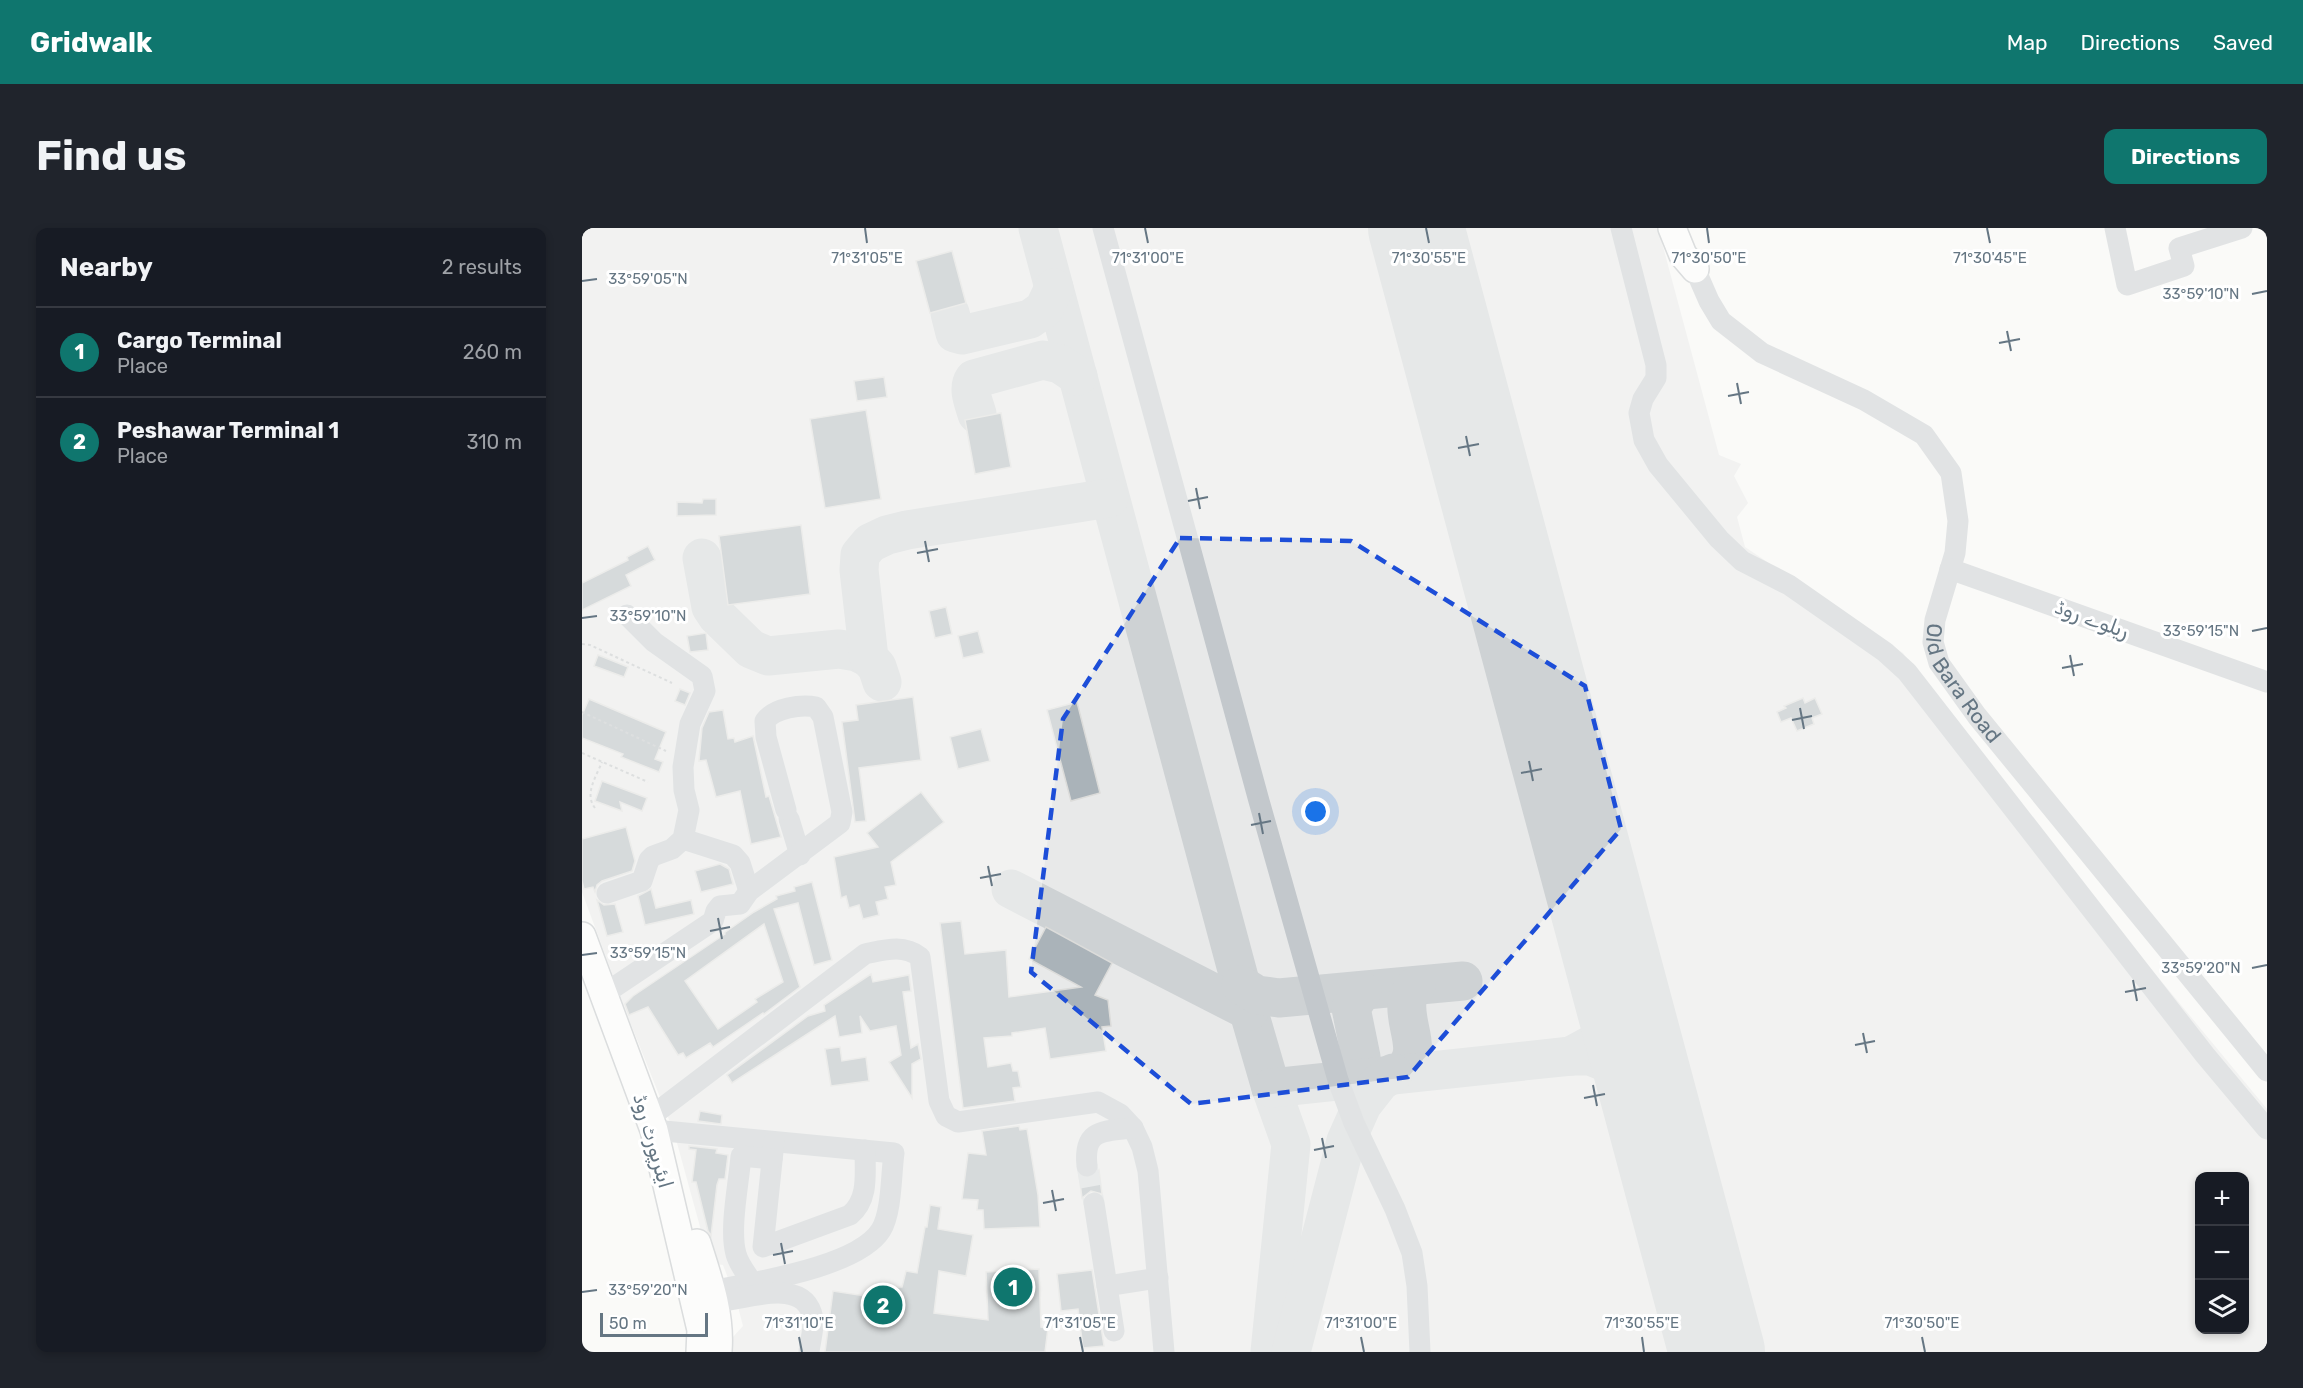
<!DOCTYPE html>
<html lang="en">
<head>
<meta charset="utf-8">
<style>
	:root { --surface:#171b24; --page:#20242c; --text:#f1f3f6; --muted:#9ea1a6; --line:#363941; --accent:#0f766e }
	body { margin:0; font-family:Rubik,"Noto Naskh Arabic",sans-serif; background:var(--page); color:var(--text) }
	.controls { position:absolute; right:18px; bottom:18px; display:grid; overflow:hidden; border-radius:12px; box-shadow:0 3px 9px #0003 }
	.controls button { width:54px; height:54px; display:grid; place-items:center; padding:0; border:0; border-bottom:2px solid var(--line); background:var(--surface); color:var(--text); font:30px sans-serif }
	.scale { position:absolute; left:18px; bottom:15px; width:108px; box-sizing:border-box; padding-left:6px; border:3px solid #657683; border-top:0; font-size:16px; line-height:21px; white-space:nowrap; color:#657683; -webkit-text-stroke:4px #fff; paint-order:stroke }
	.you { position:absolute; left:734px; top:584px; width:21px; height:21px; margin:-15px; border:4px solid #fff; border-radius:50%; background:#1a73e8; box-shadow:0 0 0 9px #1a73e833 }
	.badge { display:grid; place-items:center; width:39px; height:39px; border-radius:50%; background:var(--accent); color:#fff; font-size:20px; font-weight:700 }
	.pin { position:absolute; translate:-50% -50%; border:3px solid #fff; box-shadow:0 2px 6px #0006 }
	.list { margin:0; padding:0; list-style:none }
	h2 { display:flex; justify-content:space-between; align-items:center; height:78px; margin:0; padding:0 24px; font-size:26px }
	h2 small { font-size:20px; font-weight:400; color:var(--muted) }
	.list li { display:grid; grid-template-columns:39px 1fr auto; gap:18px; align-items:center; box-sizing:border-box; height:90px; padding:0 24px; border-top:2px solid var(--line) }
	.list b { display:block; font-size:22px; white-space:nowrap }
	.list p { margin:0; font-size:20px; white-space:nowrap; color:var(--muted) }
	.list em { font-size:20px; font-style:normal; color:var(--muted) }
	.icon { flex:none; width:33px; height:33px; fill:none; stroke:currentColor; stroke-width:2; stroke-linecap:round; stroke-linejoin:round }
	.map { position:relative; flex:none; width:1685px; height:1124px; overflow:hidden; border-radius:12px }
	header { display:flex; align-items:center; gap:36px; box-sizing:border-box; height:84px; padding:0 30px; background:var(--accent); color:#fff }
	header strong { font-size:28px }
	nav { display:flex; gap:33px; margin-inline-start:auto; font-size:21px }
	.intro { display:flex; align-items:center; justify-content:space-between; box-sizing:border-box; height:144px; padding:0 36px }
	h1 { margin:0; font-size:42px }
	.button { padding:15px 27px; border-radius:12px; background:var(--accent); color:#fff; font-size:21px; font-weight:700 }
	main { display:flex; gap:36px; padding:0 36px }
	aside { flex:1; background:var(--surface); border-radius:12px; box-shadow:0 3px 9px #0003 }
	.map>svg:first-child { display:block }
</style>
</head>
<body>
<header>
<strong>Gridwalk</strong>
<nav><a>Map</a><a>Directions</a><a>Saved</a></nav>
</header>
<div class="intro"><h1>Find us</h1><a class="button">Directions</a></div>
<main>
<aside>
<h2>Nearby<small>2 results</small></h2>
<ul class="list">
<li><span class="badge">1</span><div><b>Cargo Terminal</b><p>Place</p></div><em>260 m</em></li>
<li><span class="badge">2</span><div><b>Peshawar Terminal 1</b><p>Place</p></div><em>310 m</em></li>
</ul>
</aside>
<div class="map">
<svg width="1685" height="1124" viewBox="0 0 1685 1124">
	<rect width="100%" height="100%" fill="#fafaf8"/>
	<path fill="#e8e9e9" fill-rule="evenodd" d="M0,0H1076L1137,227L1159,236L1152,248L1166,275L1155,289L1163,319L1321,425L1335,445L1532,696L1685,881V1124H148L151,1109L161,1098L154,1071L141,1037L128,1035L92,904L48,794L0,664ZM1618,948H1662V1102H1618Z"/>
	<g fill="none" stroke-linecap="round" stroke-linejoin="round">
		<g stroke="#ced2d4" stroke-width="39">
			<path d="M456,0L659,757L689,860L709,916L688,1124"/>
			<path d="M368,85L373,105L380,107L448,91L462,81L472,60"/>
			<path d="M395,186C392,175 385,161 392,151L461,132L478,136L496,148"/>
			<path d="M120,330L129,379L135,388L169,421L186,428L257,421L275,424L287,430"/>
			<path d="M300,454L295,439L287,430L277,342L278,327L288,315L305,307L325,302L527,270"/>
			<path d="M429,661L667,783"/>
			<path d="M659,757L675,767L697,770L881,753"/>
			<path d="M989,828L1035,803L1047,790"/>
			<path d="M819,844C843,825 822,799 825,774C825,767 831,762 834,758"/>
			<path d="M766,851L772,844L779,829L769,780L780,763"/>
			<path d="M689,860L989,828H1008L1063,850"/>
			<path d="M709,1124L764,913L780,877L798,854L811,845"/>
		</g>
		<path stroke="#ced2d4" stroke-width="96" d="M834,0L1135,1124"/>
	</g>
	<g fill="#aab3b9" stroke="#dcdcda" stroke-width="1.5" fill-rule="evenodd">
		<path d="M370,23L384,75L348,85L334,33Z"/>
		<path d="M302,149L305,169L275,173L272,153Z"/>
		<path d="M284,182L299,271L243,280L228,191Z"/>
		<path d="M419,185L429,239L393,246L383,192Z"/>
		<path d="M121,271H134V287L95,288V274L120,275Z"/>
		<path d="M219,297L228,366L146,377L137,308Z"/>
		<path d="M66,318L73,332L44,347L49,358L0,382V355L46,332L45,329Z"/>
		<path d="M364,379L370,406L353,410L347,383Z"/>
		<path d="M396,403L402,425L381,430L376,408Z"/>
		<path d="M124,405L126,422L108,424L105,408Z"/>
		<path d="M16,427L46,439L42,449L12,438Z"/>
		<path d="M98,461L108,465L103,477L93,473Z"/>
		<path d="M331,469L339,532L277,540L284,593L273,594L260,494L276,492L274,477Z"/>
		<path d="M1221,470L1223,475L1233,470L1240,486L1230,490L1232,496L1215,503L1209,490L1199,494L1195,484L1204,480L1202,478Z"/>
		<path d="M7,471L84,504L73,531L81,534L77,544L39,529L41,526L0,510V487Z"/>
		<path d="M495,474L518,565L489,573L465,482Z"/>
		<path d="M141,482L146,511L152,510L153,514L171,508L184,569L187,568L199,609L169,616L158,563L134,569L124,532L117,533L120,500L127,484Z"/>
		<path d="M399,501L408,533L376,541L368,509Z"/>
		<path d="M20,553L65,570L60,583L38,574L40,583L13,573Z"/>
		<path d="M339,564L362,594L309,634L314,657L303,659L306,671L294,674L297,687L281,691L277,677L267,680L264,668L259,670L252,629L296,619L285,605Z"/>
		<path d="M44,599L53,633L50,643L20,653L15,657L13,664L11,659L2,661L0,653V611Z"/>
		<path d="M138,636L147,641L151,656L119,664L113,643Z"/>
		<path d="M230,654L250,732L232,737L216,675L192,681L218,759L182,786L181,785L131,819L128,815L104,830L101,825L96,827L66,779L47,787L43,776L51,768L143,706L142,705L172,684L195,671L194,668L213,663L212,659ZM182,696L201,754L173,771L175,774L136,801L103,753Z"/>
		<path d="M69,661L74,680L109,672L112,686L63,697L56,668Z"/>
		<path d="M15,672L22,677L33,676L41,704L25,708Z"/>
		<path d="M379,693L383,726L424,722L427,769L499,759L447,731L464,699L530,735L513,767L526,772L529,798L520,799L524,823L468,831L463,800L430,805V808L402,810L406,839L429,835L431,843H436L439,859L431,860L433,873L381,880L358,695Z"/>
		<path d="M289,746L291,754L327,747L329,763L321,764L329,820L336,816L339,831L330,836V870L307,834L319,827L314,798L288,803L278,788L280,805L257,809L253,788L150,855L145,847L226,788L243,783L242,777Z"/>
		<path d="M258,819L260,833L284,829L287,853L249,858L243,821Z"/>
		<path d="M118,883L140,887L139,896L116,893Z"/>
		<path d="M437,898L438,902L445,901L456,967L458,999L402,1001L401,982H395L396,972L380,971L386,925L404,927L400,903Z"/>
		<path d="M107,918L135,921L134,925L146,927L143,951H137L135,957L129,1008L126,1003L114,954H110L114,922L107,921Z"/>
		<path d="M517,942L520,966L509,963L500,970L497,947L506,951L512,948Z"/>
		<path d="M348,977L359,979L356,1001L391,1007L384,1048L357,1043L352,1085L406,1092L404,1044L457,1041L459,1099L466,1100L463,1124H243L251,1063L290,1069L301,1060L320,1059L324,1043L335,1045L343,999H345Z"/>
		<path d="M510,1042L522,1118L501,1120L496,1081L479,1083L475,1046Z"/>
	</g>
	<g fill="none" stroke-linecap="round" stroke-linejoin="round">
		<path stroke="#d5d9db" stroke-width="21" stroke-dasharray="21 10" stroke-linecap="butt" d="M505,938L512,975"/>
		<defs>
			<g id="major">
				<path d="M1090,0L1101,27L1113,41"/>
				<path d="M0,708L72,902L119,1102L118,1124"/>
				<path d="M115,1015C126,1050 139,1085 136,1123"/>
			</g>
		</defs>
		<use href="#major" stroke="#b5babe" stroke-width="30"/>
		<g stroke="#bbbfc2" stroke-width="2" stroke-dasharray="3 3" stroke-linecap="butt">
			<path d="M0,416L8,417L90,455"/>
			<path d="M0,484L84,523"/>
			<path d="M0,525L66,554"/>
			<path d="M13,580C2,566 14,549 20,534"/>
		</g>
		<g stroke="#c3c8cc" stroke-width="21">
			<path d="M521,0L677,573L756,852L772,895L813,981L830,1025L835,1058L838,1124"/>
			<path d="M1039,0L1074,137V150L1061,171L1057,185L1062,212L1076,237L1137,311L1160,333L1207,357L1303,424L1325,444L1623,827L1685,901"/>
			<path d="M1533,0L1545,57L1602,38L1597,20L1660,0"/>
			<path id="s1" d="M1113,41L1127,73L1139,93L1180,125L1282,172L1342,207L1369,245L1376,293L1373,325L1353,392L1351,414L1357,435L1395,488L1685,843"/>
			<path d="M1368,341L1685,454"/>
			<path d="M207,591L218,627"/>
			<path d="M101,611L151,627L158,635L167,663"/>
			<path d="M25,665L60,653L67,632L71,628L90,621L101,611L107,582L102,562L101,539L108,496L123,463L120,448L72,414L45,387"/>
			<path d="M22,766L131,693L134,683L138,678L158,676L167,663L258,595L260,584L241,489L234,479C219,476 192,480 183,493L184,509L204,582"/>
			<path d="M67,890L283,726C303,722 321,716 338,729L357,873L364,888L376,894L516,874L538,886L551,900L560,919L566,943L582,1124"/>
			<path d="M72,902L312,925C309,946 310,984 299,1002C276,1039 173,1054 130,1063"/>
			<path d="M192,914L181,1019L268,987C287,971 283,946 283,922"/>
			<path d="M505,938C501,901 521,903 551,900"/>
			<path d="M512,975L532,1103"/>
			<path d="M170,1054C164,1045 157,1037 154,1026C147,1001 157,954 159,928L190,931"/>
			<path d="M525,1058L576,1050"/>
			<path d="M147,1072C174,1068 224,1051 231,1091C232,1101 228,1114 227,1124"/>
		</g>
		<use href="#major" stroke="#fff" stroke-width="27"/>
	</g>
	<path d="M0 0H1685V1124H0ZM598,310L769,313L1003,458L1039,601L826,849L609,876L449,744L481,491Z" fill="#fafaf8" fill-opacity=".55" fill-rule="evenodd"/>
	<path fill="none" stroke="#1d4ed8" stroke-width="4.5" stroke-dasharray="12 8" stroke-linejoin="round" d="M598,310L769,313L1003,458L1039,601L826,849L609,876L449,744L481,491Z"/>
	<path fill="none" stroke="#657683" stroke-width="2" d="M283,0L285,15M563,0L566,15M844,0L847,15M1125,0L1127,15M1405,0L1408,15M0,53L15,51M1670,66L1685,63M1425,103L1429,123M1417,115L1438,111M1155,155L1159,176M1146,168L1167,164M884,208L888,228M876,220L897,216M614,260L618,281M606,273L626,269M343,313L347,334M335,325L356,321M0,390L15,388M1670,403L1685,400M1488,427L1492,448M1480,440L1501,436M1218,480L1222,501M1210,492L1230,488M947,533L951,553M939,545L960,541M677,585L681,606M669,597L689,593M406,638L410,658M398,650L419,646M136,690L140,711M128,703L148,699M0,727L15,725M1670,740L1685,737M1551,752L1555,773M1543,764L1564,760M1281,805L1285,825M1273,817L1293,813M1011,857L1015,878M1002,870L1023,866M740,910L744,930M732,922L752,918M470,962L474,983M461,975L482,971M199,1015L203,1036M191,1027L211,1023M0,1064L15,1062M217,1109L220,1124M498,1109L501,1124M779,1109L782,1124M1060,1109L1062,1124M1340,1109L1343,1124"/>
	<g text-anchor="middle" stroke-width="6" stroke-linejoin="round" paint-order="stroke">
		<g font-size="21" fill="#657683" stroke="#fff">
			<text transform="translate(1510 391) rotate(20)" y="7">ریلوے روڈ</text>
			<text dy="7" stroke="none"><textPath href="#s1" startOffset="561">Old Bara Road</textPath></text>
			<text transform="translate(71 913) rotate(74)" y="7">ایئرپورٹ روڈ</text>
		</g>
	</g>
	<g font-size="15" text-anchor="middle" fill="#657683" stroke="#fff" stroke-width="6" stroke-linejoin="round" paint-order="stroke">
		<text x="285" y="35">71°31'05"E</text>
		<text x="566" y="35">71°31'00"E</text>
		<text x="847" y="35">71°30'55"E</text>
		<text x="1127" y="35">71°30'50"E</text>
		<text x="1408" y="35">71°30'45"E</text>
		<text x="66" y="56">33°59'05"N</text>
		<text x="1619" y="71">33°59'10"N</text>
		<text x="66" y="393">33°59'10"N</text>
		<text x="1619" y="408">33°59'15"N</text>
		<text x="66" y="730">33°59'15"N</text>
		<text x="1619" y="745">33°59'20"N</text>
		<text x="66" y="1067">33°59'20"N</text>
		<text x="217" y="1100">71°31'10"E</text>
		<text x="498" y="1100">71°31'05"E</text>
		<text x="779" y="1100">71°31'00"E</text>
		<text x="1060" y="1100">71°30'55"E</text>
		<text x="1340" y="1100">71°30'50"E</text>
	</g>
</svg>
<div class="controls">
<button>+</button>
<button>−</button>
<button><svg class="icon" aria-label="layers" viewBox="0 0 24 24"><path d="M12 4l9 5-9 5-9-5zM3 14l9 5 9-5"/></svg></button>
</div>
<div class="scale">50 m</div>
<div class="you"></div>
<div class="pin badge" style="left:431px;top:1059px">1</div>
<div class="pin badge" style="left:301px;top:1077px">2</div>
</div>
</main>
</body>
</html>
